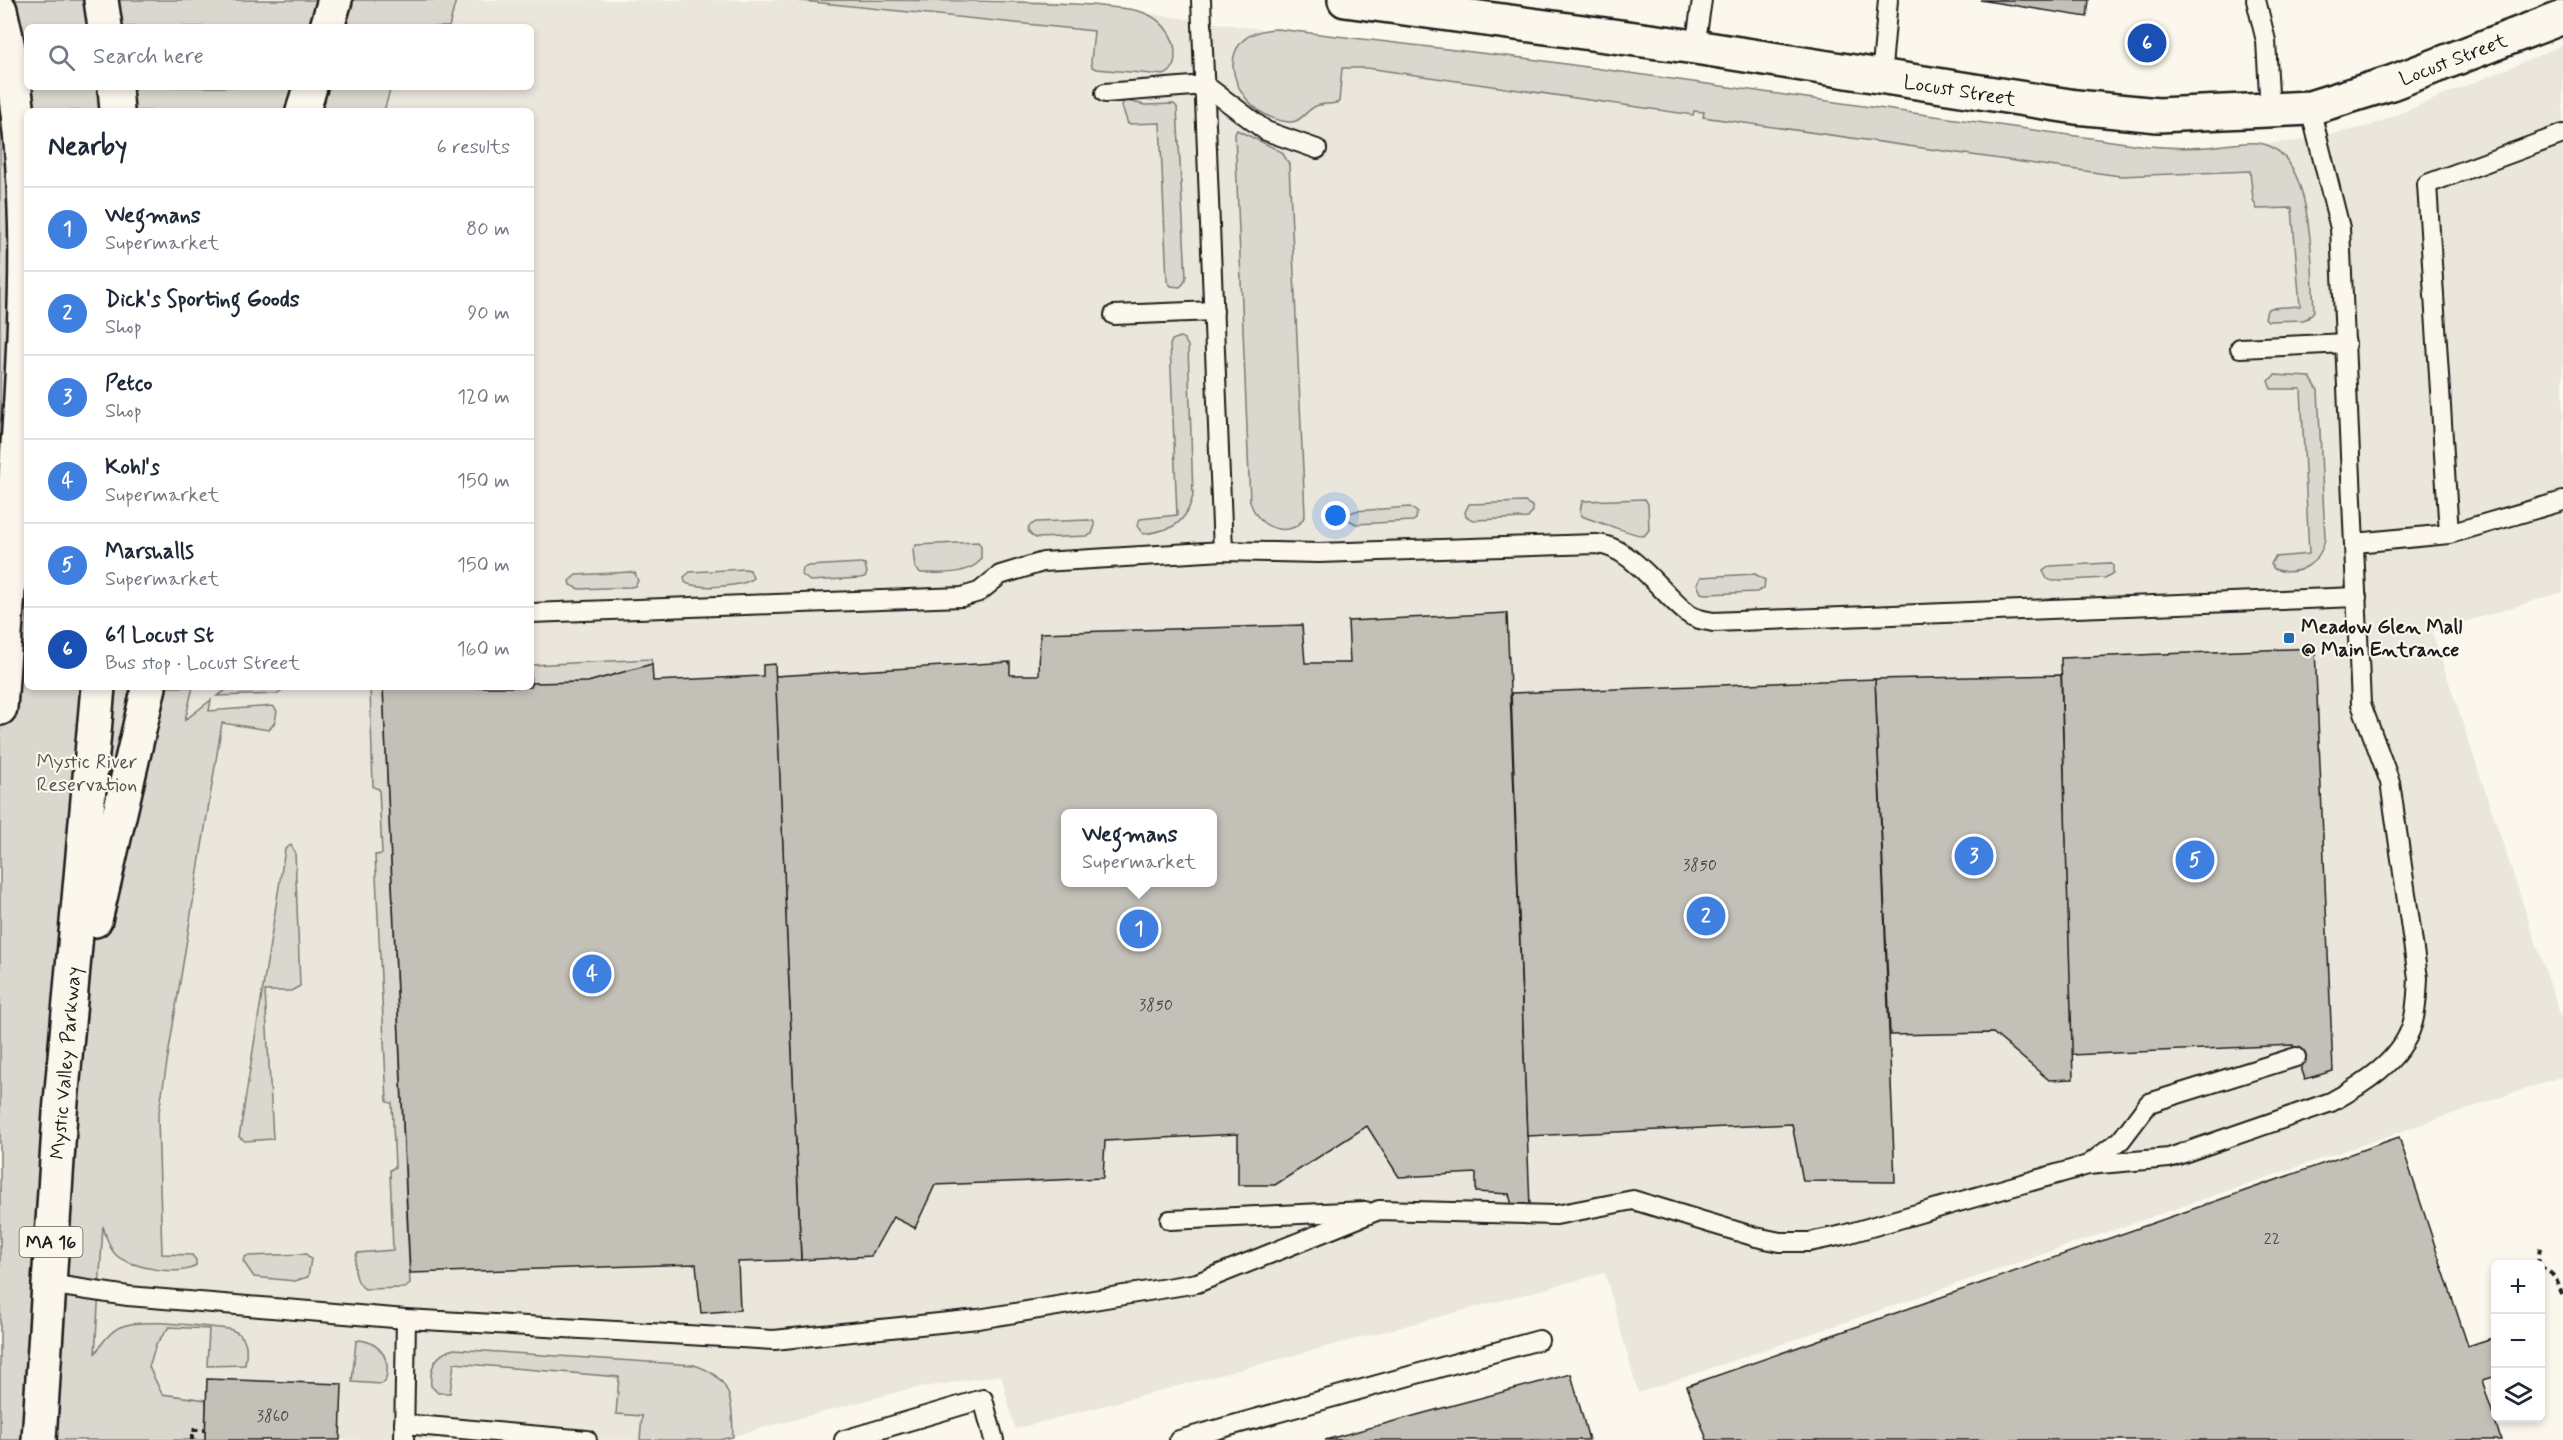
<!DOCTYPE html>
<html lang="en">
<head>
<meta charset="utf-8">
<style>
	:root { --surface:#fff; --page:#f2f2f3; --text:#1f2937; --muted:#747a83; --line:#e0e1e3; --accent:#db2777 }
	body { margin:0; font-family:Mynerve,sans-serif; background:var(--page); color:var(--text) }
	.controls { position:absolute; right:18px; bottom:18px; display:grid; overflow:hidden; border-radius:9px; box-shadow:0 3px 9px #0003 }
	.controls button { width:54px; height:54px; display:grid; place-items:center; padding:0; border:0; border-bottom:2px solid var(--line); background:var(--surface); color:var(--text); font:30px sans-serif }
	.you { position:absolute; left:1336px; top:516px; width:21px; height:21px; margin:-15px; border:4px solid #fff; border-radius:50%; background:#1a73e8; box-shadow:0 0 0 9px #1a73e833 }
	.badge { display:grid; place-items:center; width:39px; height:39px; border-radius:50%; background:var(--accent); color:#fff; font-size:20px; font-weight:700 }
	.pin { position:absolute; translate:-50% -50%; border:3px solid #fff; box-shadow:0 2px 6px #0006 }
	.popup { position:absolute; left:1061px; top:809px; width:156px; height:78px; box-sizing:border-box; display:grid; place-content:center; border-radius:9px; background:var(--surface); filter:drop-shadow(0 2px 4px #0005); font-size:20px; white-space:nowrap; color:var(--muted) }
	.popup b { font-size:22px; color:var(--text) }
	.popup::after { content:''; position:absolute; left:50%; top:100%; margin-left:-12px; border:12px solid transparent; border-top-color:var(--surface) }
	.list { margin:0; padding:0; list-style:none }
	h2 { display:flex; justify-content:space-between; align-items:center; height:78px; margin:0; padding:0 24px; font-size:26px }
	h2 small { font-size:20px; font-weight:400; color:var(--muted) }
	.list li { display:grid; grid-template-columns:39px 1fr auto; gap:18px; align-items:center; box-sizing:border-box; height:84px; padding:0 24px; border-top:2px solid var(--line) }
	.list b { display:block; font-size:22px; white-space:nowrap }
	.list p { margin:0; font-size:20px; white-space:nowrap; color:var(--muted) }
	.list em { font-size:20px; font-style:normal; color:var(--muted) }
	.icon { flex:none; width:33px; height:33px; fill:none; stroke:currentColor; stroke-width:2; stroke-linecap:round; stroke-linejoin:round }
	.map { position:relative; flex:none; width:2563px; height:1440px; overflow:hidden }
	.search { position:absolute; background:var(--surface); box-shadow:0 3px 9px #0003; left:24px; top:24px; width:510px; height:66px; display:flex; align-items:center; gap:15px; box-sizing:border-box; padding:0 21px; border-radius:9px; color:var(--muted); font-size:22px }
	.panel { position:absolute; background:var(--surface); box-shadow:0 3px 9px #0003; left:24px; top:108px; width:510px; height:582px; border-radius:9px }
	.map>svg:first-child { display:block }
</style>
</head>
<body>
<div class="map">
<svg width="2563" height="1440" viewBox="0 0 2563 1440">
	<rect width="100%" height="100%" fill="#fbf7ec"/>
	<filter id="ink" filterUnits="userSpaceOnUse"><feTurbulence type="fractalNoise" baseFrequency=".0167" numOctaves="2"/><feDisplacementMap in="SourceGraphic" scale="12" xChannelSelector="R" yChannelSelector="G"/><feConvolveMatrix kernelMatrix="1 2 1 2 8 2 1 2 1" color-interpolation-filters="sRGB"/></filter>
	<g filter="url(#ink)">
		<path fill="#eae6dc" fill-rule="evenodd" d="M363,0H1047L1267,30L1523,58L2147,146L2192,148L2297,141L2370,126L2563,45V592L2432,632L2563,1023V1076L1638,1393L1605,1273L1015,1429L1001,1375L905,1390L719,1440H87L103,1222L184,722L193,687H531V111H333L339,87H531V27H356ZM1066,814H1212V882H1066Z"/>
		<g fill="#dad7ce" stroke="#7b7a75" stroke-width="1.5">
			<path d="M0,0H456L449,27H27V87H391L384,111H27V687H193L185,720L211,700L209,711L273,706L277,711L275,722L269,730L222,723L158,1118L162,1254L192,1255L196,1260V1265C184,1278 128,1267 116,1255C108,1247 106,1235 103,1226L95,1354C101,1344 109,1332 120,1327C141,1317 204,1327 229,1329C248,1335 248,1347 245,1365L207,1366L209,1329L169,1327L156,1344L149,1367L162,1394L206,1400L205,1440H0Z"/>
			<path d="M793,0C892,0 994,0 1093,5C1112,8 1135,7 1151,16C1164,23 1175,38 1175,53C1175,63 1174,71 1164,75L1096,69L1092,67L1091,62L1094,31Z"/>
			<path d="M1277,29L1523,58L2147,146C2167,147 2187,149 2207,147C2224,146 2242,141 2258,143C2316,149 2311,269 2314,311L2308,318L2303,320L2268,321L2265,318L2267,310L2271,308L2300,306L2292,208L2257,209L2253,199L2250,171L2120,176L1703,117L1704,112L1694,111L1693,115L1367,68H1342L1339,102C1332,105 1324,103 1316,106C1306,110 1301,123 1289,122C1232,117 1204,31 1277,29Z"/>
			<path d="M1127,101L1145,105L1174,104L1177,107L1186,277L1184,283L1180,287L1171,286L1167,281L1160,123L1128,124L1122,106L1123,102Z"/>
			<path d="M1237,130L1282,152L1289,164L1305,514C1300,532 1278,533 1264,523C1257,518 1253,510 1250,502L1235,134Z"/>
			<path d="M1180,337L1184,339L1188,346L1193,496C1185,526 1171,530 1143,534L1137,526L1140,519L1177,515L1170,345L1172,340Z"/>
			<path d="M2275,375L2310,377L2318,390L2325,538C2321,563 2299,578 2274,569L2271,564L2275,557L2309,554L2301,389H2271L2268,381Z"/>
			<path d="M1645,499L1648,504L1649,530L1644,536C1640,536 1594,521 1587,518C1581,516 1582,516 1580,512L1582,501Z"/>
			<path d="M1525,502L1532,506L1533,511L1528,518L1473,520L1466,517L1465,512L1469,504Z"/>
			<path d="M1410,507L1417,512L1416,519L1413,521L1356,524L1349,520L1350,513L1355,511Z"/>
			<path d="M1088,520L1093,521L1095,525L1092,534L1087,536L1036,538C1030,535 1027,532 1029,526L1036,522Z"/>
			<path d="M978,542L981,546V560C966,576 941,573 921,573L915,568L913,550L916,545Z"/>
			<path d="M860,563L865,564L867,573L865,577L860,578L810,581L802,575L803,568L808,566Z"/>
			<path d="M2109,563L2113,565V573L2105,578L2053,581L2047,579L2043,571L2050,566Z"/>
			<path d="M745,569L750,570L753,578C747,587 692,590 685,582L684,577L690,572Z"/>
			<path d="M630,572L635,573L638,581L635,586L630,587L579,589L570,585L569,581L576,575Z"/>
			<path d="M1755,574L1765,580L1764,588L1757,592L1706,594L1701,593L1697,584L1701,577Z"/>
			<path d="M651,659L652,664L588,682L531,683V665Z"/>
			<path d="M231,687H281V691L278,694L217,696Z"/>
			<path d="M370,687H383L410,1284L405,1288L365,1289C354,1282 353,1264 357,1253L393,1250L390,1170L395,1167L392,1103L387,1102L375,855L382,854L379,789L373,787Z"/>
			<path d="M291,845L295,852L300,986L291,991H265L273,1139L245,1141L239,1137L241,1126L285,849Z"/>
			<path d="M306,1254L311,1259L308,1277L295,1281L254,1277L243,1261L246,1256Z"/>
			<path d="M360,1340C382,1343 392,1361 385,1382L381,1384L352,1382L356,1341Z"/>
			<path d="M454,1349L694,1365C733,1377 732,1402 733,1437L719,1440H640L642,1416L616,1414L619,1377L454,1363L450,1393H438L431,1386C429,1367 435,1354 454,1349Z"/>
		</g>
		<g fill="#c3c0b8" stroke="#1c1c1c" stroke-width="1.5" fill-rule="evenodd">
			<path d="M1980,0H2089L2087,17Z"/>
			<path d="M1507,613L1530,1207L1513,1209L1509,1194L1476,1192V1173L1399,1177L1367,1126L1275,1185H1238V1134L1105,1141L1103,1178L935,1185L915,1228L893,1217L871,1256L801,1260L775,676L1010,662V675H1039L1040,633L1302,625L1305,663H1350L1348,621ZM1066,814H1212V882H1066Z"/>
			<path d="M2315,648L2333,1071L2305,1079L2293,1045L2071,1055L2061,658Z"/>
			<path d="M652,664L653,681L763,676V665L775,664L801,1260L738,1262L740,1310L701,1313L696,1264L410,1273L383,687H531V683L588,682Z"/>
			<path d="M2061,675L2073,1079L2049,1080L1993,1033L1890,1035L1875,679Z"/>
			<path d="M1875,679L1895,1182L1803,1181L1792,1124L1527,1136L1511,693Z"/>
			<path d="M2399,1137L2468,1346L2492,1338L2496,1347V1376L2482,1380L2501,1440H1707L1687,1386Z"/>
			<path d="M1571,1374L1589,1440H1325L1450,1406Z"/>
			<path d="M207,1379L342,1384L340,1440H205Z"/>
		</g>
		<g fill="none" stroke-linecap="round" stroke-linejoin="round">
			<defs>
				<g id="lane">
					<path d="M1201,0L1223,551"/>
					<path d="M2256,0L2266,41L2270,111"/>
					<path d="M1695,47L1702,0"/>
					<path d="M1881,78L1888,0"/>
					<path d="M1105,93L1205,85L1266,131L1317,149"/>
					<path d="M1114,315L1214,311"/>
					<path d="M2240,348L2346,343"/>
					<path d="M2449,534L2563,501"/>
					<path d="M2355,543L2449,534L2427,184L2563,134"/>
					<path d="M531,613L962,597L979,592L1000,575L1043,562L1223,551L1319,553L1596,544C1630,545 1661,593 1687,613C1694,619 1704,620 1713,622L2357,597"/>
					<path d="M2088,1165L2121,1140L2149,1103L2296,1057"/>
					<path d="M1170,1220L1365,1211"/>
					<path d="M48,1284L128,1296L406,1319L774,1340L978,1319L1197,1283L1379,1210L1556,1215L1633,1200L1756,1237L1780,1242H1809L1843,1235L2088,1165L2169,1158L2331,1102C2362,1085 2401,1061 2412,1025C2417,1010 2417,994 2418,978L2390,782L2361,704L2340,228L2310,108"/>
					<path d="M404,1424L587,1440"/>
					<path d="M404,1440L406,1319"/>
					<path d="M844,1440L983,1399L994,1440"/>
					<path d="M1179,1440L1539,1340"/>
				</g>
				<path id="secondary" d="M1345,0L1695,47L2076,107L2158,115L2310,108L2391,83L2563,17"/>
				<g id="highway">
					<path d="M101,0L105,27"/>
					<path d="M0,10C34,153 28,299 18,445C12,533 6,621 0,708"/>
					<path d="M327,27L335,0"/>
					<path d="M115,87L117,111"/>
					<path d="M303,111L310,87"/>
					<path d="M95,920L149,687"/>
					<path d="M39,1440L60,1113L98,687"/>
				</g>
			</defs>
			<use href="#lane" stroke="#1c1c1c" stroke-width="22"/>
			<use href="#secondary" stroke="#1c1c1c" stroke-width="38"/>
			<use href="#highway" stroke="#1c1c1c" stroke-width="38"/>
			<g stroke="#1c1c1c" stroke-width="4" stroke-dasharray="6 4.5" stroke-linecap="butt">
				<path d="M2538,1264L2540,1247"/>
				<path d="M2540,1267C2556,1273 2558,1283 2563,1298"/>
				<path d="M192,1440V1430H205"/>
			</g>
			<use href="#lane" stroke="#fbf7ec" stroke-width="18"/>
			<use href="#secondary" stroke="#fbf7ec" stroke-width="33"/>
			<use href="#highway" stroke="#fbf7ec" stroke-width="33"/>
		</g>
	</g>
	<rect fill="#1f6fb2" stroke="#fbf7ec" stroke-width="2" x="2283" y="632" width="12" height="12" rx="3"/>
	<g text-anchor="middle" stroke-width="4.5" stroke-linejoin="round" paint-order="stroke">
		<g font-size="16" fill="#464543">
			<text x="1700" y="870">3850</text>
			<text x="1156" y="1010">3850</text>
			<text x="2272" y="1244">22</text>
			<text x="273" y="1421">3860</text>
		</g>
		<rect fill="#fbf7ec" stroke="#5f5e5a" stroke-width="1.5" x="19.5" y="1227" width="63" height="30" rx="4.5"/>
		<g font-size="18" font-weight="bold" fill="#1c1c1c">
			<text x="51" y="1248">MA 16</text>
		</g>
		<g font-size="20" fill="#1c1c1c" stroke="#fbf7ec">
			<text transform="translate(2453 59) rotate(-21)" y="7">Locust Street</text>
			<text transform="translate(1960 90) rotate(9)" y="7">Locust Street</text>
			<text transform="translate(65 1063) rotate(-85)" y="7">Mystic Valley Parkway</text>
		</g>
		<g font-size="20" font-weight="bold" fill="#1c1c1c" stroke="#fbf7ec" text-anchor="start">
			<text x="2301" y="633">Meadow Glen Mall<tspan x="2301" dy="23">@ Main Entrance</tspan></text>
		</g>
		<g font-size="20" fill="#555451" stroke="#fbf7ec">
			<text x="87" y="768">Mystic River<tspan x="87" dy="23">Reservation</tspan></text>
		</g>
	</g>
</svg>
<div class="controls">
<button>+</button>
<button>−</button>
<button><svg class="icon" aria-label="layers" viewBox="0 0 24 24"><path d="M12 4l9 5-9 5-9-5zM3 14l9 5 9-5"/></svg></button>
</div>
<div class="you"></div>
<div class="pin badge" style="left:1139px;top:929px;background:#3f7fe0">1</div>
<div class="popup"><b>Wegmans</b>Supermarket</div>
<div class="pin badge" style="left:1706px;top:916px;background:#3f7fe0">2</div>
<div class="pin badge" style="left:1974px;top:856px;background:#3f7fe0">3</div>
<div class="pin badge" style="left:592px;top:974px;background:#3f7fe0">4</div>
<div class="pin badge" style="left:2195px;top:860px;background:#3f7fe0">5</div>
<div class="pin badge" style="left:2147px;top:43px;background:#1a4fb4">6</div>
<div class="search"><svg class="icon" aria-label="search" viewBox="0 0 24 24"><circle cx="10" cy="10" r="6"/><path d="M15 15l6 6"/></svg>Search here</div>
<section class="panel">
<h2>Nearby<small>6 results</small></h2>
<ul class="list">
<li><span class="badge" style="background:#3f7fe0">1</span><div><b>Wegmans</b><p>Supermarket</p></div><em>80 m</em></li>
<li><span class="badge" style="background:#3f7fe0">2</span><div><b>Dick's Sporting Goods</b><p>Shop</p></div><em>90 m</em></li>
<li><span class="badge" style="background:#3f7fe0">3</span><div><b>Petco</b><p>Shop</p></div><em>120 m</em></li>
<li><span class="badge" style="background:#3f7fe0">4</span><div><b>Kohl's</b><p>Supermarket</p></div><em>150 m</em></li>
<li><span class="badge" style="background:#3f7fe0">5</span><div><b>Marshalls</b><p>Supermarket</p></div><em>150 m</em></li>
<li><span class="badge" style="background:#1a4fb4">6</span><div><b>61 Locust St</b><p>Bus stop · Locust Street</p></div><em>160 m</em></li>
</ul>
</section>
</div>
</body>
</html>
